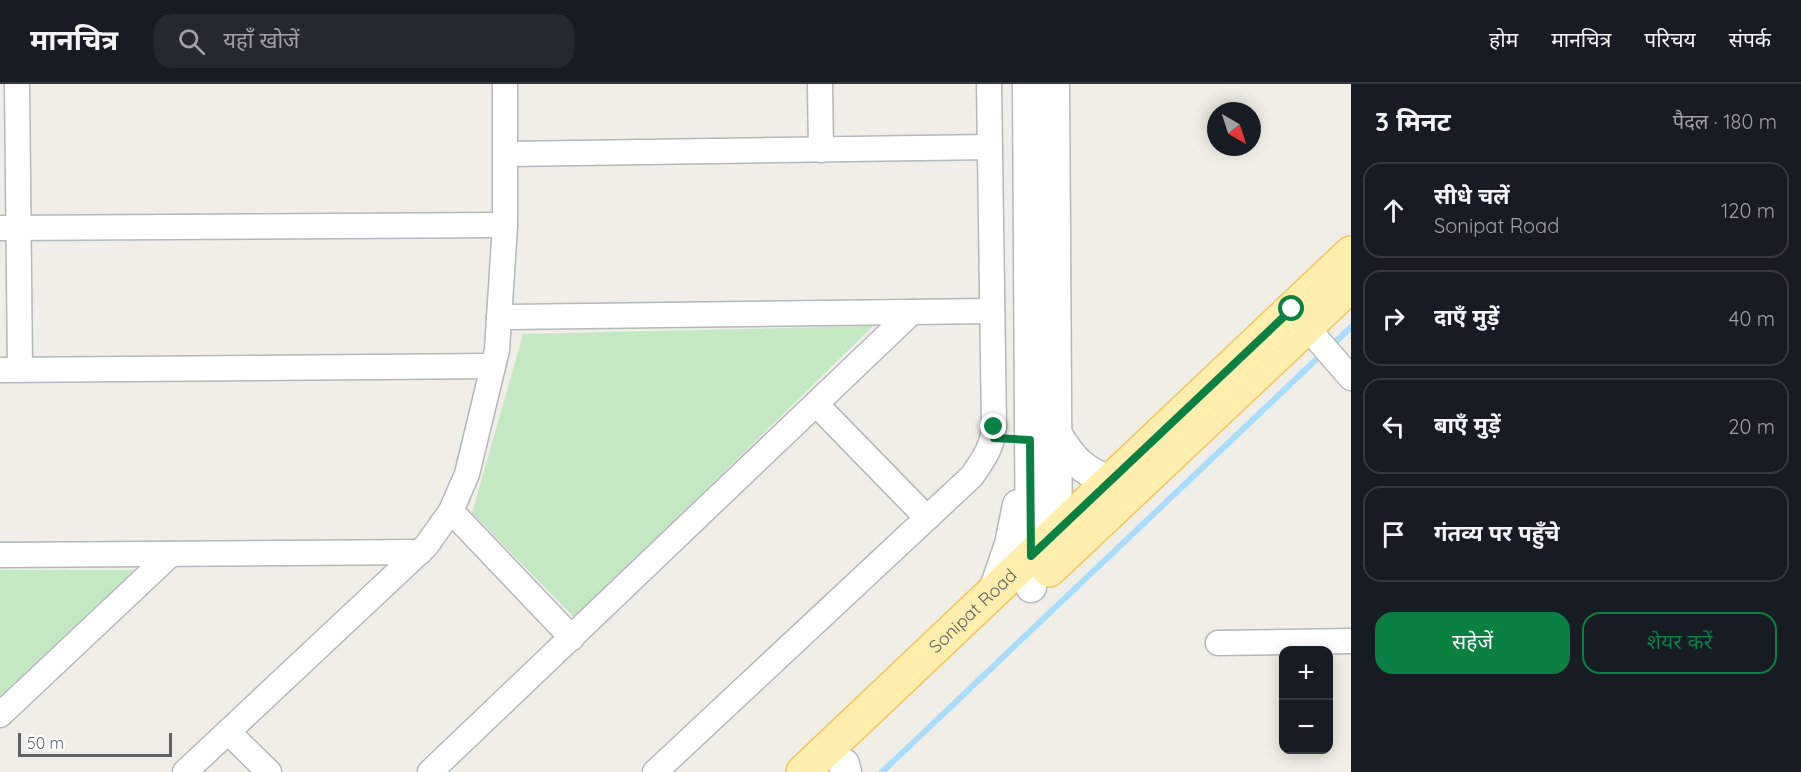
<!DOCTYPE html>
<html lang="hi">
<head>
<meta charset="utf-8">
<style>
	:root { --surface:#171b24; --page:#242831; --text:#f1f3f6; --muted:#9ea1a6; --line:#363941; --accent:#0b8043 }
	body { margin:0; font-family:Quicksand,"Noto Sans Devanagari",sans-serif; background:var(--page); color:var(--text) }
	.controls { position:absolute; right:18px; bottom:18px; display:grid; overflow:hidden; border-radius:12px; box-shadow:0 3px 15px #0003 }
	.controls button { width:54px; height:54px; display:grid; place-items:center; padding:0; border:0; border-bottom:2px solid var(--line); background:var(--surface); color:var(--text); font:30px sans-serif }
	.compass { position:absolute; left:1207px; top:18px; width:54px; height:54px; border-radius:50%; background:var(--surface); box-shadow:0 3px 15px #0003; rotate:141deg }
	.scale { position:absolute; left:18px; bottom:15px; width:154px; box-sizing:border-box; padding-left:6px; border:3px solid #5e6267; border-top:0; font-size:16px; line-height:21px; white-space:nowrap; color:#5e6267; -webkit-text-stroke:4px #fff; paint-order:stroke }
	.stop { position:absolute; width:18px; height:18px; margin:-14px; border:4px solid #0b8043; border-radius:50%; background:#fff }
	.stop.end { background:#0b8043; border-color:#fff; box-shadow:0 2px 6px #0008 }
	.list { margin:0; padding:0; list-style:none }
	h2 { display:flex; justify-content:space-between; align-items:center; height:78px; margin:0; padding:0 24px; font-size:26px }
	h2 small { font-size:20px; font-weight:400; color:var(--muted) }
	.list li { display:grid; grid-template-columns:39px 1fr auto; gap:18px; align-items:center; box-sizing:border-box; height:96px; margin:0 12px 12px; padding:0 12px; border:2px solid var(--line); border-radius:18px }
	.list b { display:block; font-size:22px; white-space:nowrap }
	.list p { margin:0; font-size:20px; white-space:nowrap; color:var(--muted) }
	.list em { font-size:20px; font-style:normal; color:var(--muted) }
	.actions { display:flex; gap:12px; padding:18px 24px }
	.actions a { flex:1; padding:14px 0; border:2px solid var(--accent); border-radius:18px; text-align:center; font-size:21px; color:var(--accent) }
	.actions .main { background:var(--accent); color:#fff }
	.icon { flex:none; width:33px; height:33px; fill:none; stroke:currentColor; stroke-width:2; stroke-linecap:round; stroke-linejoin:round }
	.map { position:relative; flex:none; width:1351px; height:688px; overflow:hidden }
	header { display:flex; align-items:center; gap:36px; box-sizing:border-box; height:84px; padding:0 30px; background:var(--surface); border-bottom:2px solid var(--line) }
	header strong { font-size:28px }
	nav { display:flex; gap:33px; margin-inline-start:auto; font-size:21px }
	.search { width:420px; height:54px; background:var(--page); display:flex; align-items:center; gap:15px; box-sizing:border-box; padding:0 21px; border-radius:18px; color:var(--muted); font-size:22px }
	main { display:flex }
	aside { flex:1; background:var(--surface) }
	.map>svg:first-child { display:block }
</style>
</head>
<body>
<header>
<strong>मानचित्र</strong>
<div class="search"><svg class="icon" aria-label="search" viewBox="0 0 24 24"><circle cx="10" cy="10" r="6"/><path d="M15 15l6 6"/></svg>यहाँ खोजें</div>
<nav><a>होम</a><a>मानचित्र</a><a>परिचय</a><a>संपर्क</a></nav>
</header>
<main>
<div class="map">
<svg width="1351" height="688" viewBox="0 0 1351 688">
	<rect width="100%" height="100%" fill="#f0eee6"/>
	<g fill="#c4e8c3">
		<path d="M873,242L575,534L472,429L523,250Z"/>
		<path d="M0,486H141L0,618Z"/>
	</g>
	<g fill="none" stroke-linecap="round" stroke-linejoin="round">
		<g stroke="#a8ddff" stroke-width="6">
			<path d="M1330,263L1351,243"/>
			<path d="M882,688L1322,270"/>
		</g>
		<defs>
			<g id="minor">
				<path d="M17,0L20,285"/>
				<path d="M820,0L821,66"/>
				<path d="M506,70L990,63"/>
				<path d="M0,144L505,141"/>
				<path d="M1297,232L1351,294"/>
				<path d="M499,233L992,227"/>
				<path d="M0,286L493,282"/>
				<path d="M817,321L927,434"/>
				<path d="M451,427L572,554"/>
				<path d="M0,471L420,468"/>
				<path d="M1218,559L1351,557"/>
				<path d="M0,631L171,470"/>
				<path d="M228,648L269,688"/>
				<path d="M185,688L426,462L451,427L467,390L497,266L505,141V0"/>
				<path d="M430,688L912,228"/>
				<path d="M655,688L972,392C983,376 993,362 994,343L989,0"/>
			</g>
			<g id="tertiary">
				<path d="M1028,0L1031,503"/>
				<path d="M1054,0L1057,465"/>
				<path d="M1056,349C1070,373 1084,390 1111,396"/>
				<path d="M994,507L1010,460L1018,421"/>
				<path d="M844,680L846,688"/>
			</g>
			<g id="primary">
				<path d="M1049,486L1351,201"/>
				<path id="s1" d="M803,688L1351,169"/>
			</g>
		</defs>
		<use href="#minor" stroke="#b4b7bb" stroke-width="27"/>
		<use href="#tertiary" stroke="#b4b7bb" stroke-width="33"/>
		<use href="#primary" stroke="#f5c35b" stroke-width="36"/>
		<use href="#minor" stroke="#fff" stroke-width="24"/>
		<use href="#tertiary" stroke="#fff" stroke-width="30"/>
		<use href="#primary" stroke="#ffeead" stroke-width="33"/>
	</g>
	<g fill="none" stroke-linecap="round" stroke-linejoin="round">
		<path stroke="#0b8043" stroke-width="8" d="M994,343V354L1030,356L1031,472L1292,225"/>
	</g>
	<g text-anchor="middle" stroke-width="6" stroke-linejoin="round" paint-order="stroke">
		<g font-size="18" fill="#5e6267" stroke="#fff">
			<text dy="6" stroke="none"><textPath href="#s1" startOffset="234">Sonipat Road</textPath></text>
		</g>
	</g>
</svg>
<div class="controls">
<button>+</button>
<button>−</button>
</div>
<svg class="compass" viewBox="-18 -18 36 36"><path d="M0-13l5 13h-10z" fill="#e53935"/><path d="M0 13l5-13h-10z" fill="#9ea1a6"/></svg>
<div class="scale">50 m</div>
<div class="stop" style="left:1292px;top:225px"></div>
<div class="stop end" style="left:994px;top:343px"></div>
</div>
<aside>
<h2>3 मिनट<small>पैदल · 180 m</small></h2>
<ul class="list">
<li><svg class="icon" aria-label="ahead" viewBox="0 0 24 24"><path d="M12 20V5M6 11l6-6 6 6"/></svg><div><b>सीधे चलें</b><p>Sonipat Road</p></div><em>120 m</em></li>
<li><svg class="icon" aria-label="right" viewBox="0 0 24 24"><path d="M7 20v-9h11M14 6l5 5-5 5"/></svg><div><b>दाएँ मुड़ें</b></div><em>40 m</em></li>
<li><svg class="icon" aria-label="left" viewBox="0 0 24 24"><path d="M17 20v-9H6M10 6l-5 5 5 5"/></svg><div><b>बाएँ मुड़ें</b></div><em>20 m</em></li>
<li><svg class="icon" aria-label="arrive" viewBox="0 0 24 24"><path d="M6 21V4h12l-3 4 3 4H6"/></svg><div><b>गंतव्य पर पहुँचे</b></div></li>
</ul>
<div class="actions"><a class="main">सहेजें</a><a>शेयर करें</a></div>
</aside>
</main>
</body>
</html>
